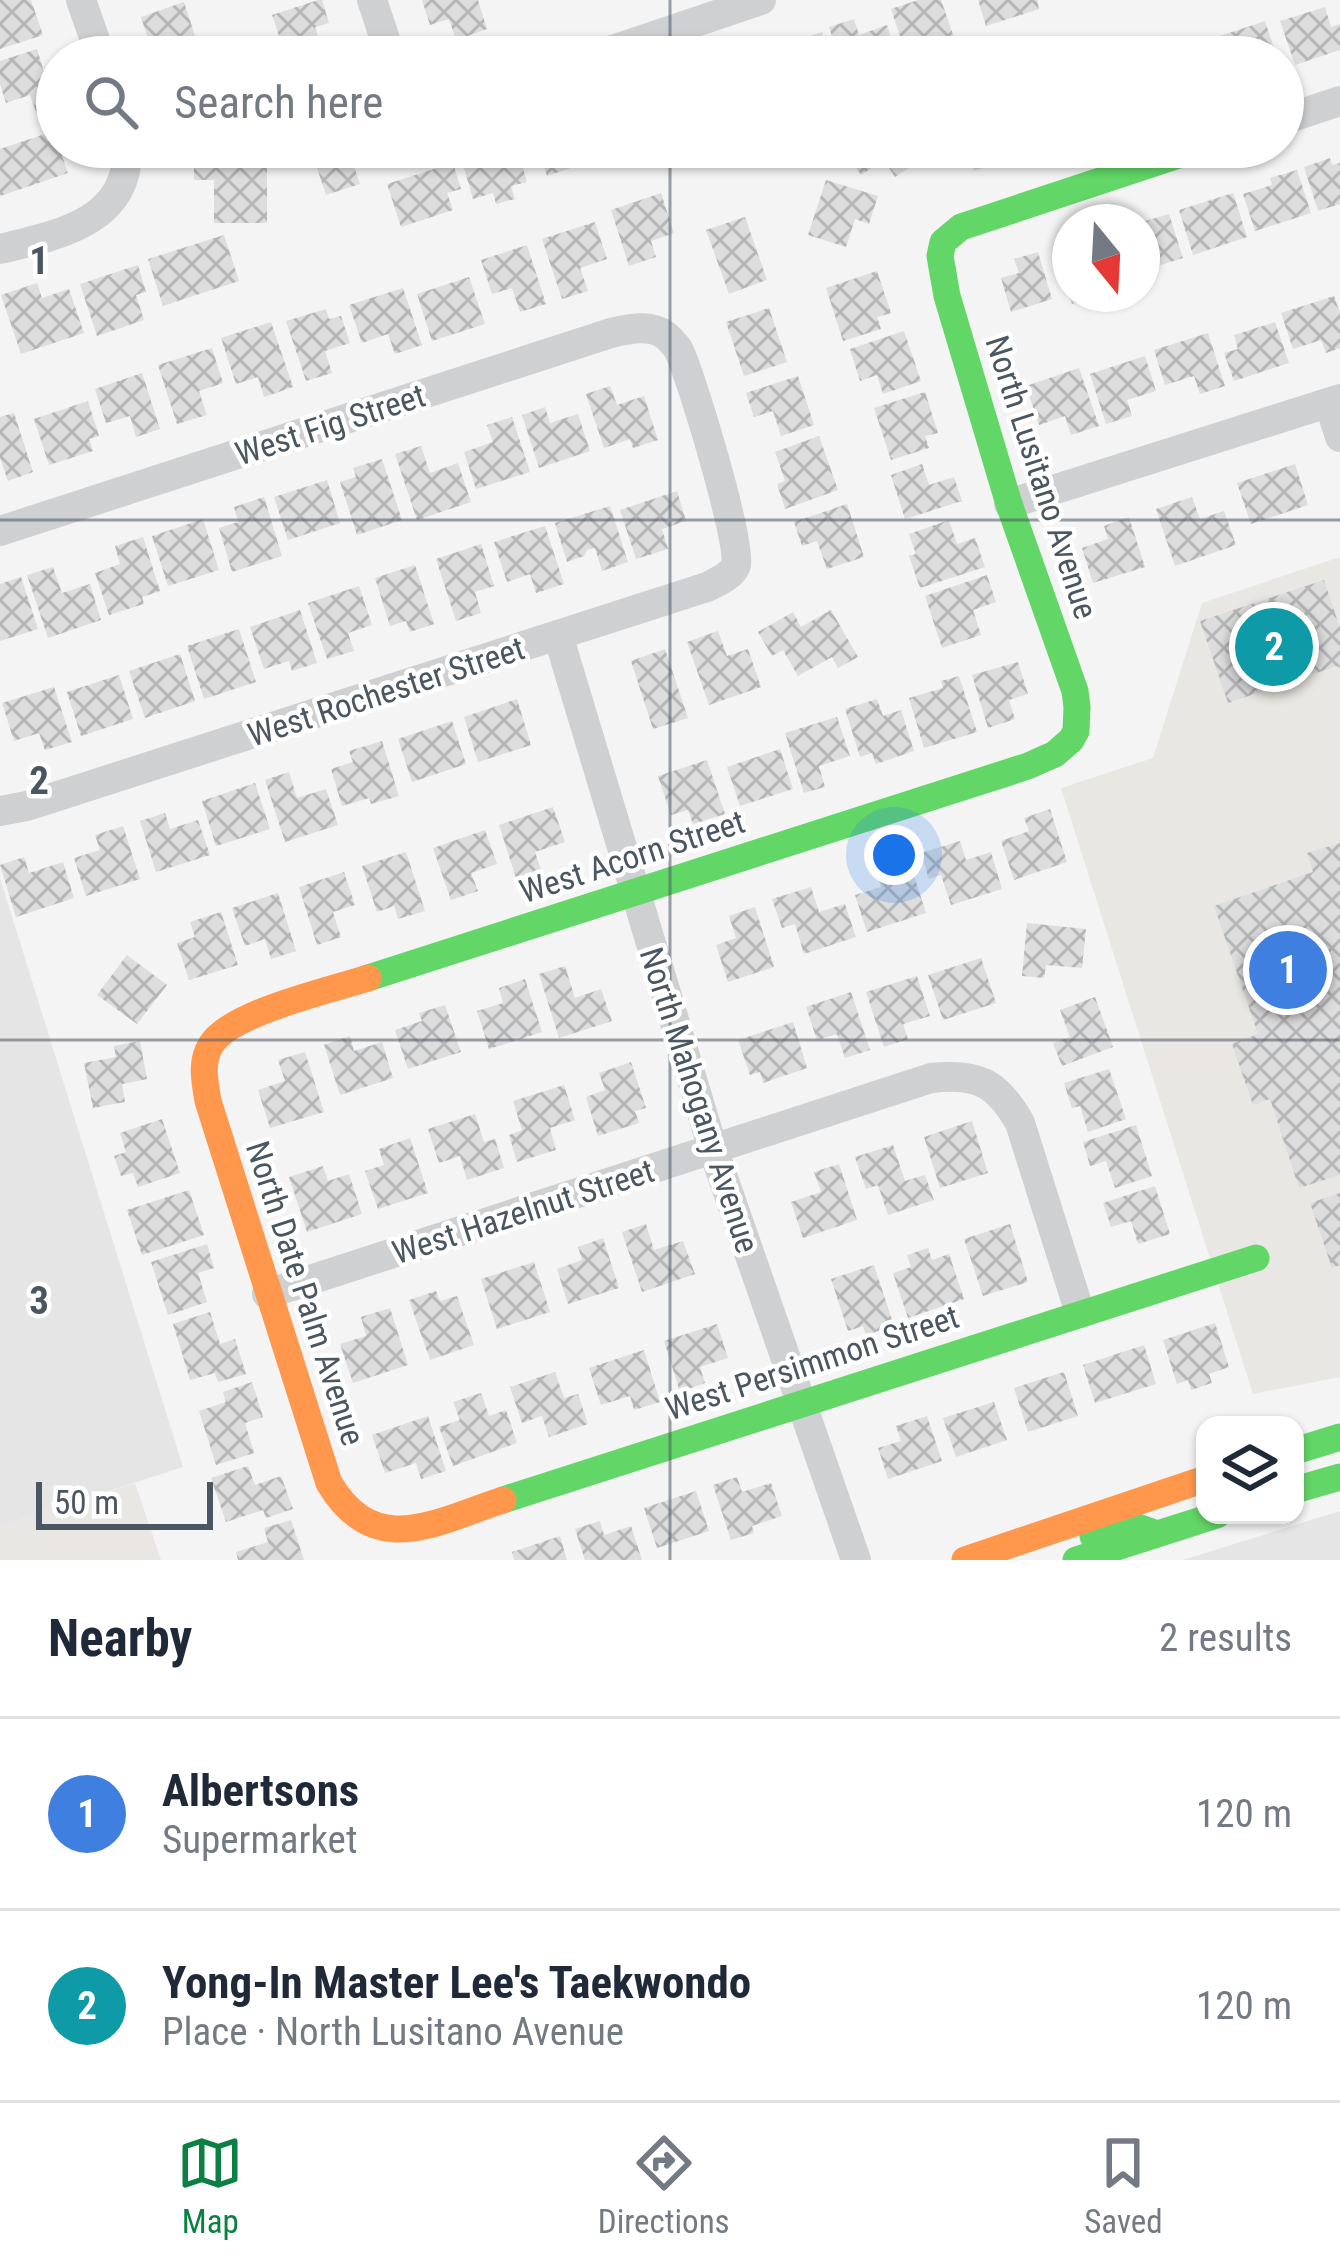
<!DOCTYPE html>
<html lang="en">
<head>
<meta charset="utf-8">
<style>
	:root { --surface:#fff; --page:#f2f2f3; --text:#1f2937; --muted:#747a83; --line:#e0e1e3; --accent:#0b8043 }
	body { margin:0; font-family:"Roboto Condensed",sans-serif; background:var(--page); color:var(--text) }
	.controls { position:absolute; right:36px; bottom:36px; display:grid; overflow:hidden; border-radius:24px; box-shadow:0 3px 9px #0004 }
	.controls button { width:108px; height:108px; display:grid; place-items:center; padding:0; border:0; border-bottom:3px solid var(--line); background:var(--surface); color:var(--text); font:60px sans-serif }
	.compass { position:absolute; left:1052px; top:204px; width:108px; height:108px; border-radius:50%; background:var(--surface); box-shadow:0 3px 9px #0004; rotate:162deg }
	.scale { position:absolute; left:36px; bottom:30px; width:177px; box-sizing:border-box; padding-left:12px; border:6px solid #4a5661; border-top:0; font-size:33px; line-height:42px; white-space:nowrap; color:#4a5661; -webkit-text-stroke:9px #fff; paint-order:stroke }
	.you { position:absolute; left:894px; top:855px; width:42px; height:42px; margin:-30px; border:9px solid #fff; border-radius:50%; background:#1a73e8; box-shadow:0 0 0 18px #1a73e833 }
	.badge { display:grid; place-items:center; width:78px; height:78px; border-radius:50%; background:var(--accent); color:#fff; font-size:39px; font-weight:700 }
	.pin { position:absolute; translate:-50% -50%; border:6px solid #fff; box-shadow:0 3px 12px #0006 }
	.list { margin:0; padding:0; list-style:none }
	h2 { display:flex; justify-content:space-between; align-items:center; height:156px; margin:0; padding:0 48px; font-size:51px }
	h2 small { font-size:39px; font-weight:400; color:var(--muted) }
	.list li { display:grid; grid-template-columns:78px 1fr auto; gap:36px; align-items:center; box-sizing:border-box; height:192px; padding:0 48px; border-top:3px solid var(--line) }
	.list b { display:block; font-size:45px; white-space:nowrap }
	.list p { margin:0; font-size:39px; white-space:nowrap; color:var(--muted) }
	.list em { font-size:39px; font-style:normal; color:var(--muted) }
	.icon { flex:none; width:66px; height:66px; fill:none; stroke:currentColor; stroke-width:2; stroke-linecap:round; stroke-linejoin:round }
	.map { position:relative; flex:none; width:1340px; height:1560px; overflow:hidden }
	.search { position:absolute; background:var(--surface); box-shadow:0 3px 9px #0004; left:36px; right:36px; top:36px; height:132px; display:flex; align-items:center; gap:30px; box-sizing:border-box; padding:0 42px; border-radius:66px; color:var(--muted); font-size:45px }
	.sheet { height:540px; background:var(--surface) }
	nav { display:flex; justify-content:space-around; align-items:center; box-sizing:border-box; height:168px; border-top:3px solid var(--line); background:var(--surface); font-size:33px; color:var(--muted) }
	nav a { display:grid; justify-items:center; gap:6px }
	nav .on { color:var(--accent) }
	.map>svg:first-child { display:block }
</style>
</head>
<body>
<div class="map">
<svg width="1340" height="1560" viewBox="0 0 1340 1560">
	<defs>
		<pattern id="building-cross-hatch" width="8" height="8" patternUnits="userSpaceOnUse" patternTransform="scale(3)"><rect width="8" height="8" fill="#ddddde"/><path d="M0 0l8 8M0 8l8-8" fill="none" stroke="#b5b6b7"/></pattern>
	</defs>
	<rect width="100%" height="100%" fill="#f4f4f4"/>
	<g fill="#e8e7e3">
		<path d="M1340,557V1377L1253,1394L1061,788L1153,758L1202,603Z"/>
		<path d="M135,1483L161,1560H0V1526Z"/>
	</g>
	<g fill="#e6e5e6">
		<path d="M0,878L183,1467L0,1526Z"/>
		<path d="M1340,1511V1560H1183Z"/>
	</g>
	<g fill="url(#building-cross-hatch)">
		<path d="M0,0H31L43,35L0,49Z"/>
		<path d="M318,0H322L329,23L315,27L324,56L286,57L272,15Z"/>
		<path d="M422,0H478L487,29L456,40L449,19L430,25Z"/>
		<path d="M918,0H941L956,43L907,57L891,9Z"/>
		<path d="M978,0H1037L1039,9L986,26Z"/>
		<path d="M184,2L202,57H154L141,17Z"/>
		<path d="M1325,7L1331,27L1340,24V50L1295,65L1280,21Z"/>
		<path d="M854,19L859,35L887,25L897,57H839L829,27Z"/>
		<path d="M1265,21L1277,57H1217L1211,39Z"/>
		<path d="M822,32L830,57H802L796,41Z"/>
		<path d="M37,49L44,72L55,69L57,109L37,115L30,95L6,103L0,84V61Z"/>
		<path d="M54,131L57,147H59L68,173L0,196V149Z"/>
		<path d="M310,147H372L350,155L360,184L326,195Z"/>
		<path d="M484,147H517L527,182L511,186L515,199L496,204L493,193L473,199L460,154Z"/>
		<path d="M538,147H587L592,161L547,176Z"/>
		<path d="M843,147H911L920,161L895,177L884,160L861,175Z"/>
		<path d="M966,147H992L997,163L974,171Z"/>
		<path d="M194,155H267V223H214V180H194Z"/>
		<path d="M1330,158L1332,165L1340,163V204L1318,211L1304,167Z"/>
		<path d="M453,163L461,189L447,193L453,210L401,227L387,184Z"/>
		<path d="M1297,170L1311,213L1255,231L1243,194L1272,185L1270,178Z"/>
		<path d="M826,180L878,196L869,224L855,219L846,247L808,235Z"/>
		<path d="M661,193L674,233L651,241L656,257L629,266L611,210Z"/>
		<path d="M1233,193L1247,237L1193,255L1179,210Z"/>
		<path d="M1169,214L1183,258L1142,271V222Z"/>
		<path d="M745,217L767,280L729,294L706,230Z"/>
		<path d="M595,222L607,259L580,268L588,291L562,299L542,239Z"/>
		<path d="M224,235L239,281L163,306L148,259Z"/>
		<path d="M1070,243V294L1101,295L1072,304L1054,248Z"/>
		<path d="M527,245L546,304L520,312L512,288L492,294L481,260Z"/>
		<path d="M1038,252L1052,299L1011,312L1001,278L1019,273L1014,259Z"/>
		<path d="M138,265L146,292L136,295L144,320L97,336L80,284Z"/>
		<path d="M877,271L891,313L877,317L881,329L843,341L826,288Z"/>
		<path d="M469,277L485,324L432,341L417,294Z"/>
		<path d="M37,283L42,298L69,289L84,333L21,354L1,295Z"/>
		<path d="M403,288L422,345L395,354L388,334L362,343L349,305Z"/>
		<path d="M1334,296L1340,313V348L1326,353L1321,340L1293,349L1281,313Z"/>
		<path d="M769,308L787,362L744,376L726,322Z"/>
		<path d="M326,309L329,319L341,316L350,343L325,351L332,373L306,381L286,321Z"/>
		<path d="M271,322L293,387L264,397L258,377L236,384L221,338Z"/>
		<path d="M1275,322L1289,363L1234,381L1224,353L1238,349L1234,335Z"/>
		<path d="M904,331L921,381L883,394L877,375L860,381L850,349Z"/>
		<path d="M1208,333L1225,386L1200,394L1194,376L1165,385L1154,350Z"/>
		<path d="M212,348L223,383L199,391L207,415L177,424L158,365Z"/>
		<path d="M1145,356L1156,391L1127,400L1132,416L1106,424L1090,374Z"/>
		<path d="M1079,368L1099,426L1071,435L1065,416L1039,425L1026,386Z"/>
		<path d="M142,373L160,429L136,437L130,416L106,423L95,389Z"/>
		<path d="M798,376L814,425L781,436L773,411L754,417L746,393Z"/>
		<path d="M610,386L617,405L644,396L658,440L633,448L630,439L604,448L586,394Z"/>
		<path d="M925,392L938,433L925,436L929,448L891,460L874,408Z"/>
		<path d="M88,401L99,436L89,439L93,451L49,465L34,419Z"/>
		<path d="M545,407L550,423L578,414L590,451L539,468L522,415Z"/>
		<path d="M14,413L33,472L8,481L0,458V417Z"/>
		<path d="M512,417L530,472L476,489L464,452L493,442L487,425Z"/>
		<path d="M819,436L838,490L785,509L777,484L785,481L775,452Z"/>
		<path d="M421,446L430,473L458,463L471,502L417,520L395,454Z"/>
		<path d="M382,459L402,520L357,535L340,482L356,477L353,468Z"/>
		<path d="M922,464L929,485L954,477L962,501L905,519L891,475Z"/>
		<path d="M1295,464L1308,505L1251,524L1237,483Z"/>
		<path d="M327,480L340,523L288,540L274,497Z"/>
		<path d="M677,491L686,521L662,529L668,549L636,559L620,510Z"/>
		<path d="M264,497L282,556L232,572L219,528L238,522L234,507Z"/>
		<path d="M1192,497L1200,519L1224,511L1236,545L1175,566L1156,509Z"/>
		<path d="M847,504L864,557L827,569L817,541L802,546L794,522Z"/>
		<path d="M610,506L628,562L602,571L595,548L587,550L584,556L567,562L555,523Z"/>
		<path d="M1129,517L1145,567L1093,583L1082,548L1108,539L1104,526Z"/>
		<path d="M203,519L219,570L168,586L152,536Z"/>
		<path d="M949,520L957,544L975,538L985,567L920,588L909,556L916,554L909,534Z"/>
		<path d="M545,526L564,584L536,593L530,574L507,582L494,542Z"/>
		<path d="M143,537L160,591L142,597L144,604L109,615L95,573L120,564L115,546Z"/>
		<path d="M481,544L494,586L475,592L481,613L456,621L436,559Z"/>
		<path d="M415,565L434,624L410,632L406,621L390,626L375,578Z"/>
		<path d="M53,567L62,593L90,584L101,620L48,638L27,575Z"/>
		<path d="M987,575L996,602L973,610L981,635L942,648L925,596Z"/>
		<path d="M21,577L38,629L0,641V584Z"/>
		<path d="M1324,580L1340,628V668L1337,666L1228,703L1200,621Z"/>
		<path d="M359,586L372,625L348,633L354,651L327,659L308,603Z"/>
		<path d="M300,610L317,663L292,671L289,661L264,669L250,627Z"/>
		<path d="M831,610L858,657L838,668L832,657L798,676L783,650L772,656L758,632L793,612L801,627Z"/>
		<path d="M239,629L256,682L204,699L187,646Z"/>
		<path d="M718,631L727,656L748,649L761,687L709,705L687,642Z"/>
		<path d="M665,649L688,718L653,729L631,661Z"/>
		<path d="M180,654L195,701L145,718L129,671Z"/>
		<path d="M1018,662L1028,694L1009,700L1015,719L988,728L972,675Z"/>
		<path d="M119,675L133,719L81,736L67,692Z"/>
		<path d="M959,676L977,732L924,748L909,698L943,688L941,681Z"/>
		<path d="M54,687L72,742L45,750L39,733L14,741L2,703Z"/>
		<path d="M517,699L531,745L478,762L464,717Z"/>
		<path d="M877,699L883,716L901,710L914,751L876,764L872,753L860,757L845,709Z"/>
		<path d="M837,717L850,756L819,766L825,787L804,793L785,733Z"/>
		<path d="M452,721L466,764L412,782L398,739Z"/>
		<path d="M382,741L399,796L371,804L369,798L342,806L331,769L353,762L349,751Z"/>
		<path d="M780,749L793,789L740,806L727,767Z"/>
		<path d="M707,760L725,814L693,824L688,810L671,815L658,776Z"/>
		<path d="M289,772L297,798L326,789L338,825L285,842L265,780Z"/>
		<path d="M255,783L270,829L216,846L202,801Z"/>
		<path d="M553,807L565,842L535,852L542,873L517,881L499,825Z"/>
		<path d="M1050,809L1067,862L1014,880L1001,841L1029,831L1024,818Z"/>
		<path d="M165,813L170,829L198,820L210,855L156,872L140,821Z"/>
		<path d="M123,826L140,879L86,896L74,858L100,850L95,835Z"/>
		<path d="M485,830L497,864L471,873L478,891L451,900L433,848Z"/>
		<path d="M960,841L966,860L991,852L1002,889L951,905L941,875L929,879L921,853Z"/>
		<path d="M1340,843V1175L1299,1188L1270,1099L1253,1105L1232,1044L1258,1034L1214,906L1313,872L1307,853Z"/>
		<path d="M406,852L425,911L398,919L394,906L377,912L362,866Z"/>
		<path d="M24,857L29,873L63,862L74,898L16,917L0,865Z"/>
		<path d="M908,857L926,913L867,932L855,895L881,887L875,868Z"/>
		<path d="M344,872L355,905L333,912L341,937L317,945L299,887Z"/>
		<path d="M811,887L819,912L845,904L856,937L804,954L795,924L782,928L772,899Z"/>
		<path d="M278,893L296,951L271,959L265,939L245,946L232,908Z"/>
		<path d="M755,907L774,967L728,982L716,945L736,938L729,916Z"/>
		<path d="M221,912L238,965L189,980L177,943L195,937L190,922Z"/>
		<path d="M1027,923L1086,929L1082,968L1046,965L1044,978L1022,976Z"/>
		<path d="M127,955L167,985L137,1024L97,995Z"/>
		<path d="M981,958L996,1003L943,1020L928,975Z"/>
		<path d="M565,966L575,998L601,989L612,1021L559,1038L539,974Z"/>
		<path d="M917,976L930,1016L903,1024L908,1039L884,1047L866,992Z"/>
		<path d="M525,979L542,1032L489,1049L477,1011L503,1003L499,988Z"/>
		<path d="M851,992L870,1050L845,1058L837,1034L817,1040L806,1007Z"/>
		<path d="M1095,997L1113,1047L1062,1066L1053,1043L1070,1037L1060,1010Z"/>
		<path d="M445,1005L461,1052L408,1069L395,1030L422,1021L419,1013Z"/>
		<path d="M793,1022L807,1068L763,1083L760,1072L750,1075L738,1040Z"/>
		<path d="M350,1036L354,1051L382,1042L393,1078L340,1095L324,1045Z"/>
		<path d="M140,1041L147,1079L122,1084L125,1102L93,1108L84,1063L116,1057L114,1046Z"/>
		<path d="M305,1052L324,1112L270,1128L258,1090L285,1081L278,1060Z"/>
		<path d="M631,1062L646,1108L635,1111L639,1123L598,1136L586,1097L605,1090L599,1073Z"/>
		<path d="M1109,1069L1126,1119L1088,1132L1080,1106L1072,1108L1064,1083Z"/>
		<path d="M564,1085L575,1120L550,1128L556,1150L517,1162L509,1135L522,1130L513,1101Z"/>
		<path d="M475,1114L484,1142L495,1139L504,1168L467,1180L460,1156L439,1163L428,1129Z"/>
		<path d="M162,1119L180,1173L138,1187L133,1173L121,1176L114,1156L126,1152L120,1133Z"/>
		<path d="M972,1121L988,1173L940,1188L924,1137Z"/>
		<path d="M1136,1125L1152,1176L1115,1188L1106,1161L1090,1166L1083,1142Z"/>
		<path d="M410,1138L428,1193L378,1209L365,1171L384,1165L379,1149Z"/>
		<path d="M893,1145L905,1181L925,1175L934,1200L888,1215L878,1185L866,1189L855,1157Z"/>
		<path d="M839,1164L857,1220L803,1238L791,1202L821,1192L814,1172Z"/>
		<path d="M323,1166L328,1181L349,1174L362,1214L307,1232L289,1177Z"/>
		<path d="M1155,1186L1170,1234L1138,1244L1131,1221L1111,1227L1103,1203Z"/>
		<path d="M189,1190L204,1235L142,1255L127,1210Z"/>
		<path d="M1340,1193V1265L1332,1268L1310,1203Z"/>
		<path d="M646,1224L654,1250L683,1241L695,1274L642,1292L622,1232Z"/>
		<path d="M1010,1224L1028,1282L983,1296L964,1239Z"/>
		<path d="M603,1238L619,1288L568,1304L557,1269L582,1260L578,1247Z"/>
		<path d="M207,1244L214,1268L198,1273L207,1302L168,1315L151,1262Z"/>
		<path d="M928,1248L932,1260L949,1254L964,1299L908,1318L893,1273L911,1267L907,1255Z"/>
		<path d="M534,1262L550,1312L497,1329L481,1279Z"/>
		<path d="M874,1265L894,1326L866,1335L863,1326L848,1331L831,1279Z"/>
		<path d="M436,1291L440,1301L457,1296L474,1345L430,1360L409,1300Z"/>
		<path d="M390,1308L408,1365L353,1383L340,1344L366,1336L361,1317Z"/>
		<path d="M210,1312L220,1344L235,1339L246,1374L218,1382L215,1373L190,1380L173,1324Z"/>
		<path d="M1215,1323L1229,1367L1209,1374L1212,1383L1191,1390L1188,1380L1177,1384L1163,1340Z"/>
		<path d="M717,1324L728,1358L700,1367L705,1383L680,1392L664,1341Z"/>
		<path d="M1144,1345L1156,1384L1095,1403L1083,1365Z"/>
		<path d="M644,1350L660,1402L634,1410L630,1396L601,1405L589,1368Z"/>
		<path d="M555,1372L564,1398L578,1394L588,1424L549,1437L542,1416L522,1423L510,1387Z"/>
		<path d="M1064,1372L1078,1416L1028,1432L1014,1388Z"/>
		<path d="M252,1382L263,1417L245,1423L254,1453L216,1465L199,1411L226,1402L223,1392Z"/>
		<path d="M481,1393L489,1416L506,1410L517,1443L453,1466L439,1427L460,1420L453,1402Z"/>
		<path d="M994,1402L1007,1440L956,1457L943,1418Z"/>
		<path d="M428,1416L446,1471L421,1479L416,1463L385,1473L372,1435Z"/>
		<path d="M927,1416L942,1461L888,1479L878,1448L901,1441L896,1426Z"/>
		<path d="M248,1466L255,1485L281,1476L293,1509L266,1518L263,1510L226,1522L211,1478Z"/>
		<path d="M737,1477L742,1492L771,1483L782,1516L752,1526L754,1533L731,1540L713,1485Z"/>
		<path d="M696,1491L709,1531L657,1548L644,1508Z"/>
		<path d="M291,1520L304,1560H238L236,1552L268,1542L264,1528Z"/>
		<path d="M600,1521L604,1535L631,1526L642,1560H585L575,1529Z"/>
		<path d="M560,1536L567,1560H514L512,1552Z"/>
	</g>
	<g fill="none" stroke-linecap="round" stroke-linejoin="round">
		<g stroke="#ced0d2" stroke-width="30">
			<path d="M81,0L101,57"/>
			<path d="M372,0L391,57"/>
			<path d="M592,57L761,0"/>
			<path d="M1283,120L1340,101"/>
			<path d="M0,249C58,235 130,222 127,147"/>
			<path d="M1329,403L1340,437"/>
			<path d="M1009,504L1340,399"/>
			<path d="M0,531L611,333C629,329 650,324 665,335C669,338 675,345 678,349C690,371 743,548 736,565C732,576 717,582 707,587L27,806L0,811"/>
			<path d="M558,635L713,1149L856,1560"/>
			<path d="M267,1294L931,1078C977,1073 997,1082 1020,1123L1080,1313"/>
		</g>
		<g stroke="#63d668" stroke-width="27">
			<path d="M368,978L1028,766L1055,754L1071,740L1076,731L1077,707L1075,691L1009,504L947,296L940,256L943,242L961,227L1203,147"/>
			<path d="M1295,1451L1340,1437"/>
			<path d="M1295,1490L1340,1477"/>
			<path d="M503,1500L1256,1258"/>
			<path d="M1093,1536L1132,1525L1157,1534"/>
			<path d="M1076,1560L1217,1515"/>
		</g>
		<g stroke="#ff974d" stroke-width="27">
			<path d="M368,978C331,990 229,1013 211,1045C200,1062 205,1082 208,1101L329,1483C375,1560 435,1522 503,1500"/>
			<path d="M965,1560L1205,1479"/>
		</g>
	</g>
	<path fill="none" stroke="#4a5661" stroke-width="3" stroke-opacity="0.55" d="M670,0V57M670,147V1560M0,520H1340M0,1040H1340"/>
	<g text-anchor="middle" stroke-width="9" stroke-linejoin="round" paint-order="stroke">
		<g font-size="33" fill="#4a5661" stroke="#fff">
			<text transform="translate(330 424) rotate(-18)" y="12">West Fig Street</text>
			<text transform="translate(1042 477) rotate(72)" y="12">North Lusitano Avenue</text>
			<text transform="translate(386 691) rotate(-18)" y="12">West Rochester Street</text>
			<text transform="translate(632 856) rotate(-18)" y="12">West Acorn Street</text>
			<text transform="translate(700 1100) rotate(72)" y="12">North Mahogany Avenue</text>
			<text transform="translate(523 1211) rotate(-18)" y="12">West Hazelnut Street</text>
			<text transform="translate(306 1293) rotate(72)" y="12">North Date Palm Avenue</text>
			<text transform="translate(812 1362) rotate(-18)" y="12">West Persimmon Street</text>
		</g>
	</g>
	<g font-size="39" text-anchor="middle" font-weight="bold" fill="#4a5661" stroke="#fff" stroke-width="9" stroke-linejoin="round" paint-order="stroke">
		<text x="39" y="274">1</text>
		<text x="39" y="794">2</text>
		<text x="39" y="1314">3</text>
	</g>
</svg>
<div class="controls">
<button><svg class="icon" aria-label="layers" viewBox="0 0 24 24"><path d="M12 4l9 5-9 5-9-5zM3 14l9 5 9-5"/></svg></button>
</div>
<svg class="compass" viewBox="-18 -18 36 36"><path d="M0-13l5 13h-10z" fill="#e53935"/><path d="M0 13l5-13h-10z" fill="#747a83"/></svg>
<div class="scale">50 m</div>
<div class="you"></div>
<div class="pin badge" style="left:1288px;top:970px;background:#3f7fe0">1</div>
<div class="pin badge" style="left:1274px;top:647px;background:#0f9aa8">2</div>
<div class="search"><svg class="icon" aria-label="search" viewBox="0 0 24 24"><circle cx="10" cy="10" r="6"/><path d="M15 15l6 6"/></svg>Search here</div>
</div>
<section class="sheet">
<h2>Nearby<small>2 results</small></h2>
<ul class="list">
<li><span class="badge" style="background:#3f7fe0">1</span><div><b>Albertsons</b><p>Supermarket</p></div><em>120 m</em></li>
<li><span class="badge" style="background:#0f9aa8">2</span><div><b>Yong-In Master Lee's Taekwondo</b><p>Place · North Lusitano Avenue</p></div><em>120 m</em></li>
</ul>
</section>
<nav>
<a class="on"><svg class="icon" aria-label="map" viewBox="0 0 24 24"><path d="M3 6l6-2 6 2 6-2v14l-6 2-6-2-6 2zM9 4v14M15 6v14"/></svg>Map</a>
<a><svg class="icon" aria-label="directions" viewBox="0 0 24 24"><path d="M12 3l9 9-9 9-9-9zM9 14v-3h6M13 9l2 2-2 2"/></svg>Directions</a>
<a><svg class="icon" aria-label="saved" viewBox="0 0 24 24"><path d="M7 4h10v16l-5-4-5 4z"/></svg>Saved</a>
</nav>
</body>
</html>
